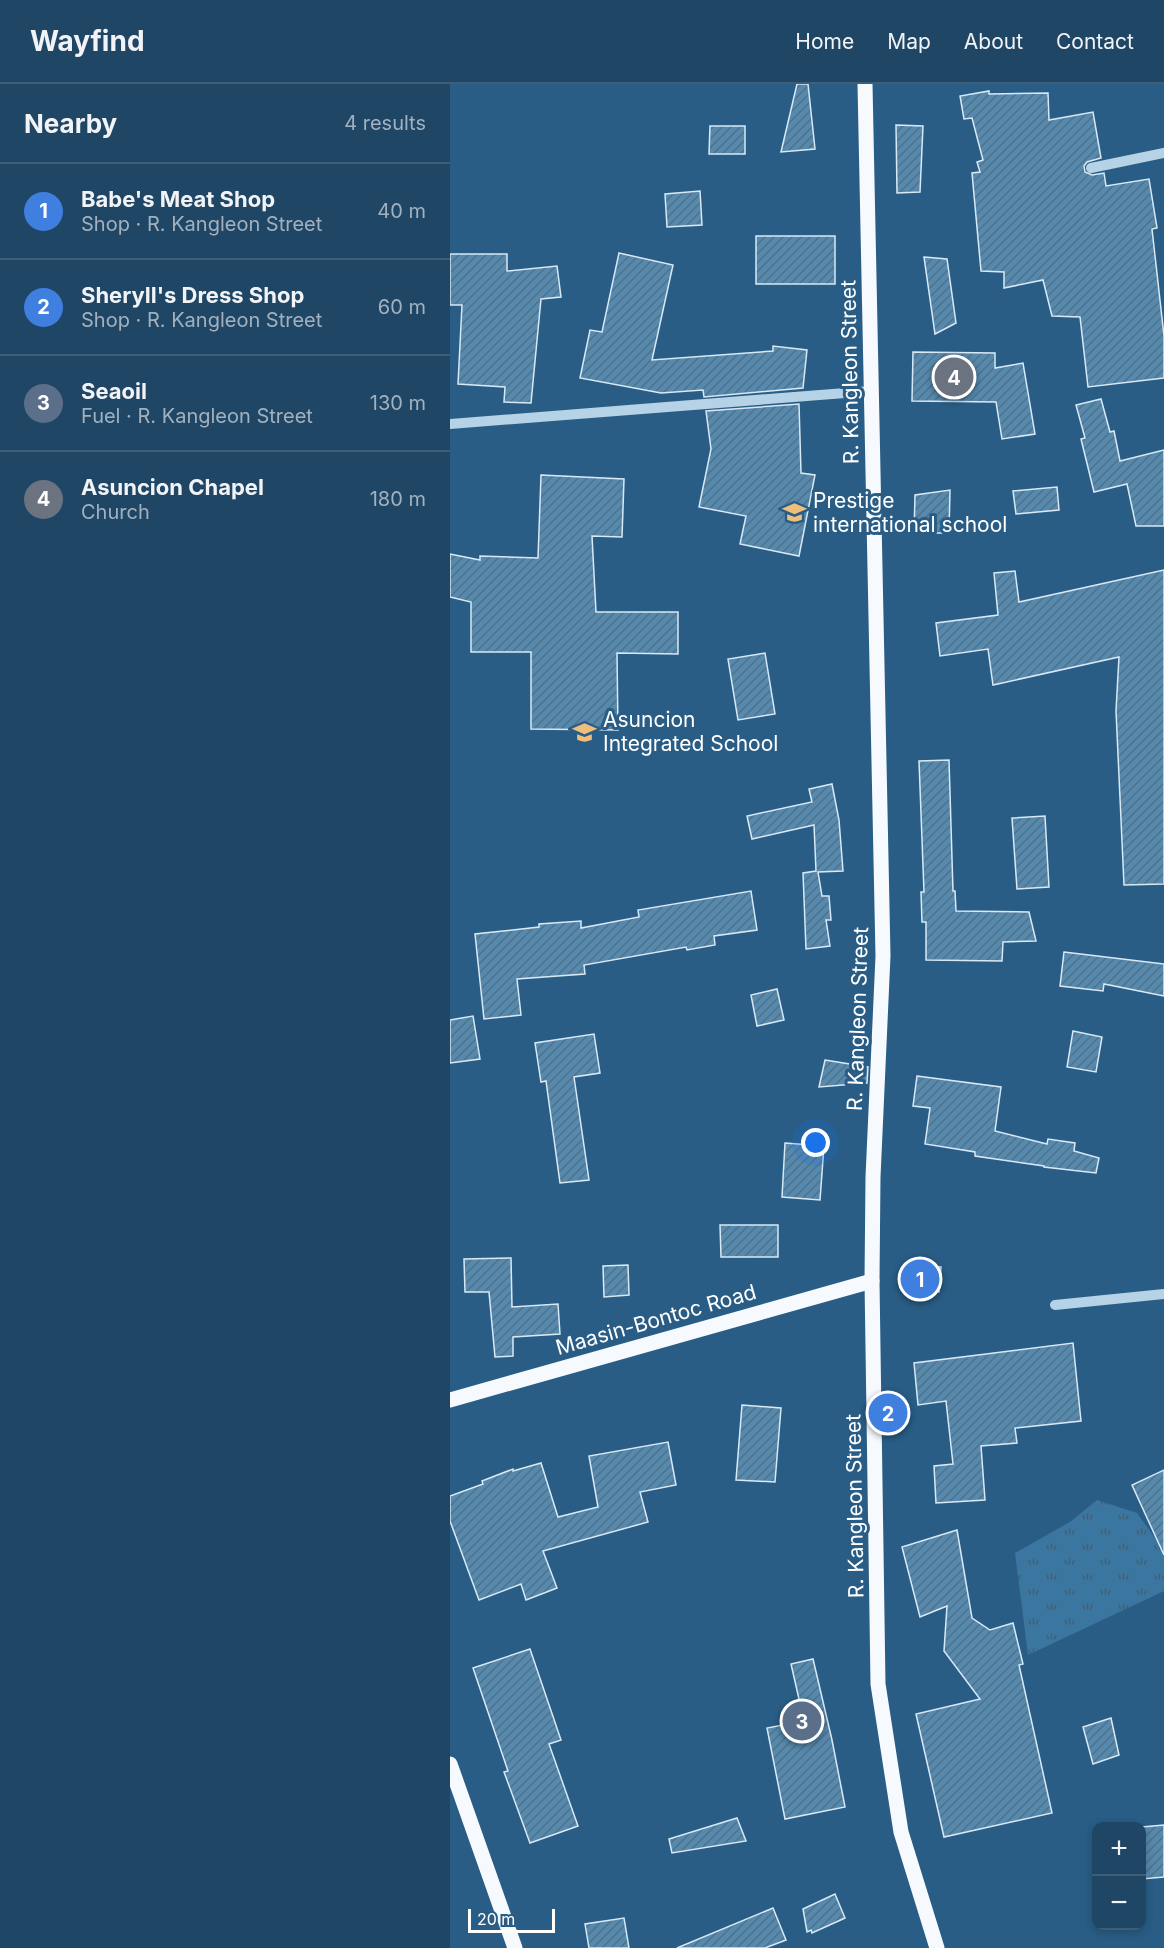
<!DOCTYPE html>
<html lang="en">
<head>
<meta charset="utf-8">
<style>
	:root { --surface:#1f4664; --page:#2c506d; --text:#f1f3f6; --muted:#a1b1bf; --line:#3c5e78; --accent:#8bbbb9 }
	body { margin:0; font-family:Inter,sans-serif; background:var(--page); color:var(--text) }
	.controls { position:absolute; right:18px; bottom:18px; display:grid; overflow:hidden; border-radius:12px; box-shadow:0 3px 9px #0003 }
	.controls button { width:54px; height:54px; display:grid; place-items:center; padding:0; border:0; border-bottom:2px solid var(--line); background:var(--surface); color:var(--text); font:30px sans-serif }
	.scale { position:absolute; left:18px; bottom:15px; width:87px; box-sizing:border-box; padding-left:6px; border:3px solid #fff; border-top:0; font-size:16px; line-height:21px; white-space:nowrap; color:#fff; -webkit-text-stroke:4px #295d85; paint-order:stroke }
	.you { position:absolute; left:366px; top:1059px; width:21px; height:21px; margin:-15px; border:4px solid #fff; border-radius:50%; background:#1a73e8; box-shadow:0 0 0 9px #1a73e833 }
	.badge { display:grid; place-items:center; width:39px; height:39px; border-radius:50%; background:var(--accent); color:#fff; font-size:20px; font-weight:700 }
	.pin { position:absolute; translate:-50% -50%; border:3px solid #fff; box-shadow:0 2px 6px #0006 }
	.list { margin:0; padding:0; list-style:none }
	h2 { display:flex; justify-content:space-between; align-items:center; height:78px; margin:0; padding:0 24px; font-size:26px }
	h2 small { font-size:20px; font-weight:400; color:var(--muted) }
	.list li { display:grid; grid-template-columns:39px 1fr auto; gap:18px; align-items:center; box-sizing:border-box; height:96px; padding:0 24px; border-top:2px solid var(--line) }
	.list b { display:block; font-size:22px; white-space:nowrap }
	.list p { margin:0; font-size:20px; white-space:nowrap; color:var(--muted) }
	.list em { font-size:20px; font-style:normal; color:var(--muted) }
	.map { position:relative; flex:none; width:714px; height:1864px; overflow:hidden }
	header { display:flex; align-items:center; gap:36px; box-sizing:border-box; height:84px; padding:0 30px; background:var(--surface); border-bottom:2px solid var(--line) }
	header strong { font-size:28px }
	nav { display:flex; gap:33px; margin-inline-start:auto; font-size:21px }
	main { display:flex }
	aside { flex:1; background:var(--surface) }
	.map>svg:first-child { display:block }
</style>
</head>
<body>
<header>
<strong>Wayfind</strong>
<nav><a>Home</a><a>Map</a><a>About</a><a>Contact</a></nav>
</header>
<main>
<aside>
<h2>Nearby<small>4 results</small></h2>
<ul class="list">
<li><span class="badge" style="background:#3f7fe0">1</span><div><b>Babe's Meat Shop</b><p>Shop · R. Kangleon Street</p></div><em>40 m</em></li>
<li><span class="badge" style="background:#3f7fe0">2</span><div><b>Sheryll's Dress Shop</b><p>Shop · R. Kangleon Street</p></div><em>60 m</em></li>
<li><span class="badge" style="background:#5c6f8a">3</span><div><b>Seaoil</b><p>Fuel · R. Kangleon Street</p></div><em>130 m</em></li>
<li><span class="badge" style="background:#6b7280">4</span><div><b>Asuncion Chapel</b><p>Church</p></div><em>180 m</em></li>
</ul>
</aside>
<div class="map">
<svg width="714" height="1864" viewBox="0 0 714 1864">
	<defs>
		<pattern id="grass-tufts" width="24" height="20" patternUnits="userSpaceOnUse" patternTransform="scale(1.5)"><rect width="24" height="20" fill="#3b76a0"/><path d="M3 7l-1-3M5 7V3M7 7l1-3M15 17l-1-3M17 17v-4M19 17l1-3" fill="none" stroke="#445f72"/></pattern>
		<pattern id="building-hatch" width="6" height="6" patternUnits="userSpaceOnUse" patternTransform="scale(1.5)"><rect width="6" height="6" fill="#5689ae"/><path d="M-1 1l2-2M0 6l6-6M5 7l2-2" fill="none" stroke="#527187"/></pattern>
	</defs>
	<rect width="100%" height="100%" fill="#295d85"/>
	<path fill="url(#grass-tufts)" d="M647,1416L687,1429L714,1467V1507L578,1571L565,1469L620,1438Z"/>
	<g fill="url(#building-hatch)" stroke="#d8e9f6" stroke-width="1.5">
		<path d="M347,0H358L365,65L331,68Z"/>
		<path d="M539,7V10L598,9L599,36L643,28L651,74L637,78L634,82L635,88L642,91L654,89L656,102L699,95L707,144L702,145L714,252V294L638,303L630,233L602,232L593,196L554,204V188L531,187L522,89L530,88L527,78L533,76L522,34L514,35L510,12Z"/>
		<path d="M446,41L473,42L470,108L447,109Z"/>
		<path d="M260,42H295V70H259Z"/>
		<path d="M250,107L252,141L217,143L215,110Z"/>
		<rect x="306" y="152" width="79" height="48"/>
		<path d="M169,169L223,181L202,276L323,267V262L357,266L353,304L254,313L253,306L211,309L130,294L140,246L152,248Z"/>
		<path d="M0,170H57V187L107,182L111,213L91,215L81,319L54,318L55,303L8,300L12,221H0Z"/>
		<path d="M474,173L497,175L506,239L485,250Z"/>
		<path d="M463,268L545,269V284L573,279L585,350L552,355L546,318L462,317Z"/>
		<path d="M651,315L660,348L664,347L670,377L714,366V442H686L677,400L644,408L631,355L635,354L626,321Z"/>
		<path d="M349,320L351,389L365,391L349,472L290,460L296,432L249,423L261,365L256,327Z"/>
		<path d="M91,391L174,395L172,453L142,452L146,528H228V570L167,569L168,646L81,645V568H21V518L0,513V470L30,476V472L88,474Z"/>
		<path d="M607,403L609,426L566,430L563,407Z"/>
		<path d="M500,406L499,449H464L465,411Z"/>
		<path d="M714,486V800L674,801L666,627L669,573L543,601L538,565L490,572L486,539L548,531L544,489L565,487L569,518Z"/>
		<path d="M315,569L325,630L288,636L278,575Z"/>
		<path d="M499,676L503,807H505L506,827L579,828L586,857L553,858L552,877L476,876V838H472L471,808H474L469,677Z"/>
		<path d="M382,700L389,736L393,787L368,788L372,812H379L381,836H376L380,862L356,865L353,789L366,787L364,741L302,755L297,732L362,718L359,705Z"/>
		<path d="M595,732L599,803L567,805L562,734Z"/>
		<path d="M301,807L307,846L264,852L265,861L237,866L236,863L134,881L135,890L67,895L71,931L34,935L25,850L89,843V840L131,837V844L189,833L188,826Z"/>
		<path d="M614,868L714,880V912L654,900L653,907L610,902Z"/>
		<path d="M327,905L334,936L307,942L301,911Z"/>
		<path d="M23,932L30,975L0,979V936Z"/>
		<path d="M623,947L652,953L646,988L617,983Z"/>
		<path d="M144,950L150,989L124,993L139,1096L110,1099L96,997L91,998L85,959Z"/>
		<path d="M375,976L418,983L417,999L369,1003Z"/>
		<path d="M467,992L551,1003L545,1047L597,1060L598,1055L625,1059L624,1067L649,1074L646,1089L594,1083V1082L525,1072V1068L475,1060L480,1024L463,1022Z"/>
		<path d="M335,1059L374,1062L370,1116L332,1113Z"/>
		<path d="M270,1141H328V1173H271Z"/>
		<path d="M61,1174L62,1223L108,1220L110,1250L63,1253V1272L45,1273L39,1208H15L14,1175Z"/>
		<path d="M178,1181L179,1211L154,1213L153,1182Z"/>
		<path d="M457,1181L491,1183L489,1208L455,1206Z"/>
		<path d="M623,1259L631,1337L565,1344L567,1359L531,1362L535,1416L486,1419L484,1382L503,1380L496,1317L468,1321L464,1279Z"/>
		<path d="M292,1321L331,1324L325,1398L286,1396Z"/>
		<path d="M218,1358L226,1401L190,1408L198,1438L93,1467L107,1504L76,1516L71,1500L29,1516L0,1437V1412L33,1400L32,1397L63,1385V1387L91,1379L108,1433L148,1423L139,1372Z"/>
		<path d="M714,1386V1471L682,1401Z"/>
		<path d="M507,1446L522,1534L540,1546L563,1539L573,1580L569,1581L602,1729L494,1753L466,1630L530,1615L494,1567L497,1522L470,1533L452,1463Z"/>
		<path d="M80,1565L111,1656L99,1660L128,1742L80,1759L54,1688L58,1687L23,1584Z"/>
		<path d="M363,1575L382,1656L395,1723L335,1735L317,1644L354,1637L341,1580Z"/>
		<path d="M661,1634L669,1671L643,1680L633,1643Z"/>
		<path d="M287,1734L296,1757L222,1769L219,1755Z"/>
		<path d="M714,1741V1793L692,1795V1743Z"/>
		<path d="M385,1810L395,1834L362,1849L361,1846L357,1848L353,1825Z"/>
		<path d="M323,1824L336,1856L315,1864H227Z"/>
		<path d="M174,1834L179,1864H139L135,1840Z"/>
	</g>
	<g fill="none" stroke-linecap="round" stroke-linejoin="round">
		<g stroke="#b5d2e7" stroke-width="10">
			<path d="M641,84L714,69"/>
			<path d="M0,340L421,307"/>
			<path d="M605,1221L714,1210"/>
		</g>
		<g stroke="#f6fafe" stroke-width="15">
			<path d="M415,0L433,872L423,1093L422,1197L428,1600L451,1748L487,1864"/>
			<path d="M0,1316L422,1197"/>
			<path d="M0,1680L65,1864"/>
		</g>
	</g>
	<defs>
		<symbol id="school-bare" viewBox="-9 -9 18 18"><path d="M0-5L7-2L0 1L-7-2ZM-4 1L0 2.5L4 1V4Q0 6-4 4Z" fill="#eebe7c" stroke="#295d85" stroke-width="2.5" paint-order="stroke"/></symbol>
	</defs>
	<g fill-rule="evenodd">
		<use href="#school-bare" x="328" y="412" width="33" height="33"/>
		<use href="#school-bare" x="118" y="632" width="33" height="33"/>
	</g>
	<g text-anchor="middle" stroke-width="6" stroke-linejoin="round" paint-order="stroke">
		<g font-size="21" fill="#fff" stroke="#295d85">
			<text transform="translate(400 288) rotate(-91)" y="7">R. Kangleon Street</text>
			<text transform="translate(408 935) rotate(-88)" y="7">R. Kangleon Street</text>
			<text transform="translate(206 1236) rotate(-16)" y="7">Maasin-Bontoc Road</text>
			<text transform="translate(405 1422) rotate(-91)" y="7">R. Kangleon Street</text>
		</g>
		<g font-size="21" fill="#fff" stroke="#295d85" text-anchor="start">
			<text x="363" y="424">Prestige<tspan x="363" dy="24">international school</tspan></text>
			<text x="153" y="643">Asuncion<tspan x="153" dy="24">Integrated School</tspan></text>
		</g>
	</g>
</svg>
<div class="controls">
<button>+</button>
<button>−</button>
</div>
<div class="scale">20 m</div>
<div class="you"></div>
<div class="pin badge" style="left:470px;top:1195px;background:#3f7fe0">1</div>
<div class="pin badge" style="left:438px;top:1329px;background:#3f7fe0">2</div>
<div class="pin badge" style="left:352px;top:1637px;background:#5c6f8a">3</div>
<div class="pin badge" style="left:504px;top:293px;background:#6b7280">4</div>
</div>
</main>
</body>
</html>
